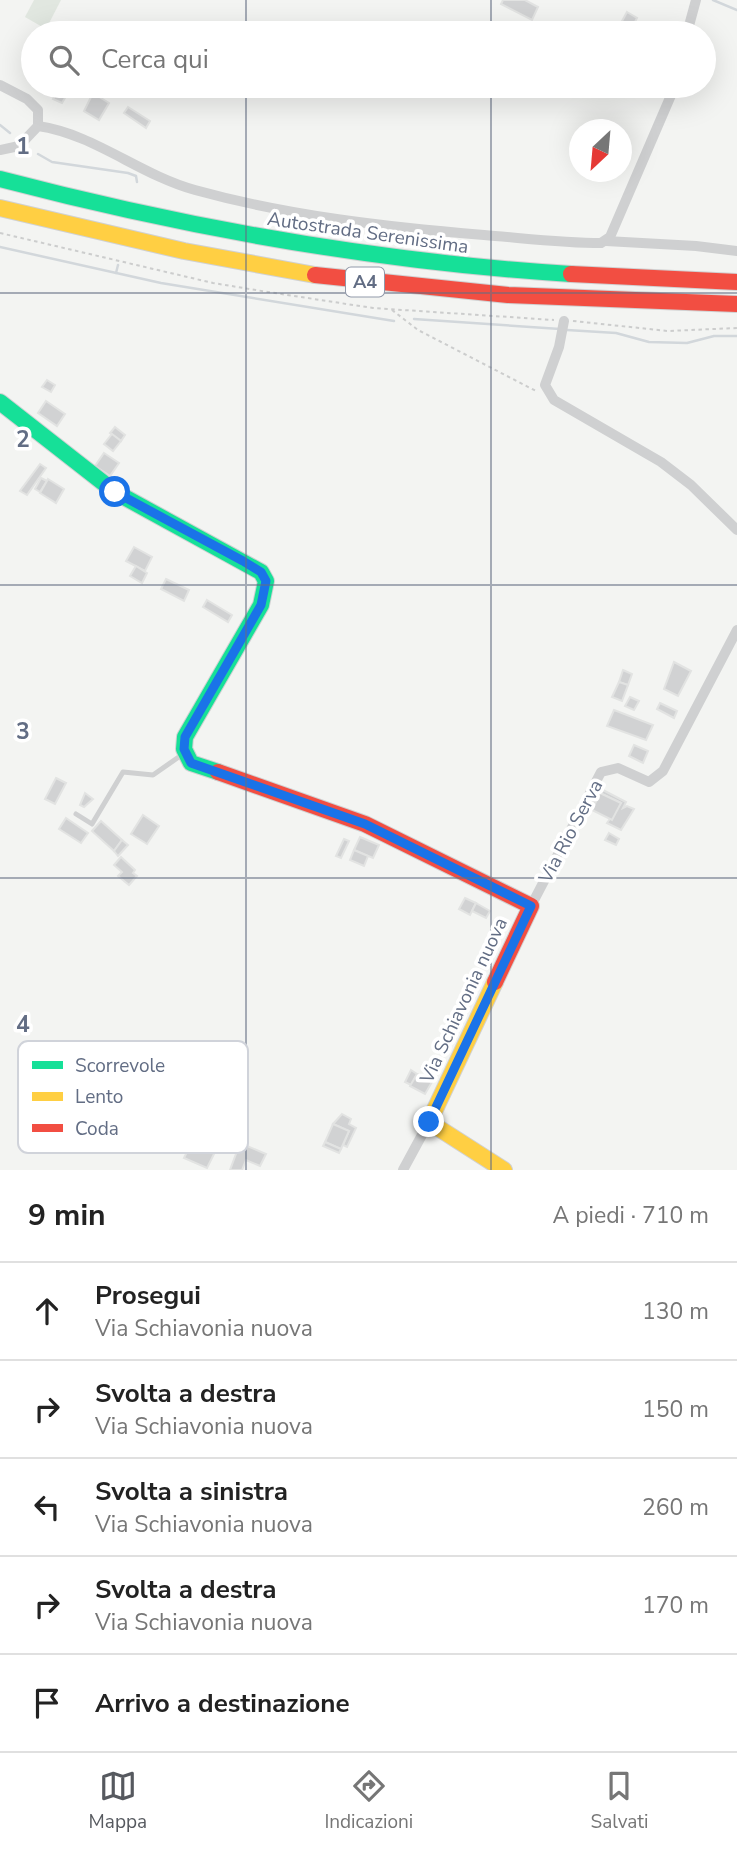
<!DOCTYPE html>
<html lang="it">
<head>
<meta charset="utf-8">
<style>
	:root { --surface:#fff; --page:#f6f6f6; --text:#222; --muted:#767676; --line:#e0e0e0; --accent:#56595f }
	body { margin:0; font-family:"Nunito Sans",sans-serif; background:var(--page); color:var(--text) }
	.compass { position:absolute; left:569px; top:119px; width:63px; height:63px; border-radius:50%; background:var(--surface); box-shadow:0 7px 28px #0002; rotate:206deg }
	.stop { position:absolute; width:21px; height:21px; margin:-16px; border:5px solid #1a73e8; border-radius:50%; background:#fff }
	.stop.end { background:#1a73e8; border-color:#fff; box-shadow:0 2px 7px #0008 }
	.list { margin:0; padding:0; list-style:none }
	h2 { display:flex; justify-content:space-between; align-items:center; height:91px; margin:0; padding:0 28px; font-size:30px }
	h2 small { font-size:23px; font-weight:400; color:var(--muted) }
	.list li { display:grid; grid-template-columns:46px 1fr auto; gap:21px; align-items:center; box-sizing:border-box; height:98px; padding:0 28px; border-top:2px solid var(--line) }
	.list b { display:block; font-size:26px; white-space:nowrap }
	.list p { margin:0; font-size:23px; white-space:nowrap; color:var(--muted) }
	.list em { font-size:23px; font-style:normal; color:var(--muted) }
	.icon { flex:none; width:38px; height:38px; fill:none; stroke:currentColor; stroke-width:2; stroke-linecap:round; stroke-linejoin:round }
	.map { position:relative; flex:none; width:737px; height:1170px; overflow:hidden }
	.search { position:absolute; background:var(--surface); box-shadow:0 7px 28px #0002; left:21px; right:21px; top:21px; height:77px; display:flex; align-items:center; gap:18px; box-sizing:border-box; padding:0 24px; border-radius:38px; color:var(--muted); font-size:26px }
	.sheet { height:581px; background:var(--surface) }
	nav { display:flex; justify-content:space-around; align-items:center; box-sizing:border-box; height:98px; border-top:2px solid var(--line); background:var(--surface); font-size:19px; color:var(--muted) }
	nav a { display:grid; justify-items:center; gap:4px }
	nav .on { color:var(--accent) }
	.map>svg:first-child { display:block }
</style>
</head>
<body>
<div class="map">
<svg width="737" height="1170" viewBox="0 0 737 1170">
	<rect width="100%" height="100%" fill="#f3f4f2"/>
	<path fill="#e1e7e0" d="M34,0H61L46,29L25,17Z"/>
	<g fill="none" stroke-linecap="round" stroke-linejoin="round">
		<g stroke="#d2d7db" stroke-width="2.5">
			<path d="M713,0L737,10"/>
			<path d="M0,125L10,133"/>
			<path d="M38,154L52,162L128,173L136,176L137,182"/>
			<path d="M0,247L161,283L394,321"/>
			<path d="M116,273L118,265"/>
			<path d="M414,319L560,329"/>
			<path d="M567,330L616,333L649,342L687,343L714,336H737"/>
		</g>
	</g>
	<g fill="#d1d2d3" stroke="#e2e3e2" stroke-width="2">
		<path d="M503,0H525L538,7L532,20L501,4Z"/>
		<path d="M627,12L637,18L632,28L621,23Z"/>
		<path d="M60,86H72L62,103L53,99Z"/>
		<path d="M93,93L109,103L99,120L84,111Z"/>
		<path d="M128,107L150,121L146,128L124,113Z"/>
		<path d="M47,380L55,385L51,392L42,387Z"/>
		<path d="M46,401L65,414L57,426L38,413Z"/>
		<path d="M115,427L125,435L121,441L110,433Z"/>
		<path d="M112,434L121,441L113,451L104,444Z"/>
		<path d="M104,453L119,463L110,476L95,466Z"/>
		<path d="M40,464L46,468L27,495L20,491Z"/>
		<path d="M41,478L47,481L40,492L35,489Z"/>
		<path d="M48,479L64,489L56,503L40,493Z"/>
		<path d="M134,547L152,557L145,571L126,561Z"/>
		<path d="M136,566L147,573L142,583L130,576Z"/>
		<path d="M166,579L189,590L184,601L161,589Z"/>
		<path d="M207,600L232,615L228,622L203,607Z"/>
		<path d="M674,662L691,671L678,696L664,689Z"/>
		<path d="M623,670L632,674L628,685L619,682Z"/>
		<path d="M619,682L628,685L622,701L612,697Z"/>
		<path d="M630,697L639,701L634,710L625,706Z"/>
		<path d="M660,703L677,711L674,718L657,709Z"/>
		<path d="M614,710L653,725L646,740L607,726Z"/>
		<path d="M634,745L648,751L643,763L629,756Z"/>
		<path d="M56,778L66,783L55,804L45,799Z"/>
		<path d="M599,788L626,802L623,808L627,806L634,809L621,830L607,823L621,803L600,793L596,803L593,801Z"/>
		<path d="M85,793L93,799L84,807L80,805Z"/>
		<path d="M600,793L621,803L612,820L592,810Z"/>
		<path d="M143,815L159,826L147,844L131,834Z"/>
		<path d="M66,818L88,833L81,843L59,829Z"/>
		<path d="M101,821L122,840L114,851L92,831Z"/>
		<path d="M609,833L619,839L616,845L605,840Z"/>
		<path d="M360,837L379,845L373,858L354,850Z"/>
		<path d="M344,839L349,841L341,858L336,856Z"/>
		<path d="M122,840L128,845L118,856L114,851Z"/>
		<path d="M354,850L368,856L364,866L350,860Z"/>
		<path d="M121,857L135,870L133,873L137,876L129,885L118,876L122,872L114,865Z"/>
		<path d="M465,898L476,903L470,915L459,909Z"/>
		<path d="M476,903L490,911L486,918L472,911Z"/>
		<path d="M411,1070L417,1074L411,1085L405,1082Z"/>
		<path d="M417,1074L432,1082L425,1094L410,1086Z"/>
		<path d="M342,1114L351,1119L349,1124L356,1128L347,1147L343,1145L349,1131L333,1124Z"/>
		<path d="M333,1124L349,1131L341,1149L325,1142Z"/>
		<path d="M196,1133L219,1144L207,1168L184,1158Z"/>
		<path d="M325,1142L341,1149L339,1153L323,1146Z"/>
		<path d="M240,1143L266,1154L260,1166L246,1160L242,1170H230Z"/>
	</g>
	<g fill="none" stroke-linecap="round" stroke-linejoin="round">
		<defs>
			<g id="fast">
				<path d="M0,179C187,228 378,262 571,274"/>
				<path d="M0,402L115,492L261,572L266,581L261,605L185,737L184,749L191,763L218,772"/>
			</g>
			<g id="slow">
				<path d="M0,208L184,251L315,275"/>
				<path d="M495,982L429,1122L504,1170"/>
			</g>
			<g id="jam">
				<path d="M571,274L737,282"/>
				<path d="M315,275L508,295L737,304"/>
				<path d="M218,772L365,824L531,906L495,982"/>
			</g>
		</defs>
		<use href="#fast" stroke="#d0d1d2" stroke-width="18"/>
		<use href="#slow" stroke="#d0d1d2" stroke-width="18"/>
		<use href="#jam" stroke="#d0d1d2" stroke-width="18"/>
		<g stroke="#cccdcd" stroke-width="2" stroke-dasharray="3.5 3.5" stroke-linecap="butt">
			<path d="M0,233L213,283L268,292L373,308L554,320"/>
			<path d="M392,310L418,330L536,391"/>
			<path d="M573,321L668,331L737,328"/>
		</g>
		<path stroke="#cfd0d1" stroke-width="5" d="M76,814L92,824L123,772L153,775L183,754"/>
		<g stroke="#cfd0d1" stroke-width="10">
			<path d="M687,33L696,0"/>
			<path d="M0,85L27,99L38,110V126"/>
			<path d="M0,150L19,146L38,126C94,134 140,175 195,190C289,216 387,227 484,235C523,238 562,243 601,243L610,237L675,86"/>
			<path d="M606,241L696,246L737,251"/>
			<path d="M564,321L559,347L545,385L554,400L661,462L691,485L737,530"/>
			<path d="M531,906L601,772L618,768L649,782L663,771L737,630"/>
			<path d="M403,1170L429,1122"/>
		</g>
		<use href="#fast" stroke="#16e098" stroke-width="16"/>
		<use href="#slow" stroke="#ffcf43" stroke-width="16"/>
		<use href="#jam" stroke="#f24e42" stroke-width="16"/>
	</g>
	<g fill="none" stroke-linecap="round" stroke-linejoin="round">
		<path stroke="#1a73e8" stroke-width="9" d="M115,492L243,561L261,572L266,581L261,605L185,737L184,749L191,763L365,824L531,906L429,1122"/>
	</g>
	<path fill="none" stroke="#626d84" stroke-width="2" stroke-opacity="0.55" d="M246,0V33M491,0V33M246,86V1170M491,86V1170M0,293H737M0,585H737M0,878H737"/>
	<g text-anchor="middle" stroke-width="7" stroke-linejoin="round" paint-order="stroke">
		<rect fill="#fff" stroke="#9199a9" stroke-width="2" x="346" y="267.5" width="38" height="29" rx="5"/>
		<g font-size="18" font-weight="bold" fill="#626d84">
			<text x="365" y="288">A4</text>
		</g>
		<g font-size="19" fill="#626d84" stroke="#fff">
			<text transform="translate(368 232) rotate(8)" y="7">Autostrada Serenissima</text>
			<text transform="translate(570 831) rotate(-62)" y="7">Via Rio Serva</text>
			<text transform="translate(463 1000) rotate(-65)" y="7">Via Schiavonia nuova</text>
		</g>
	</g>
	<rect x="18" y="1041" width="230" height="112" rx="10" fill="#fff" stroke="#d0d3da" stroke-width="2"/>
	<rect x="32" y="1061" width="31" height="8" fill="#16e098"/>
	<rect x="32" y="1092" width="31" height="9" fill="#ffcf43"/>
	<rect x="32" y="1124" width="31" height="8" fill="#f24e42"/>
	<g font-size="19" fill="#626d84">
		<text x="75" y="1072">Scorrevole</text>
		<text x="75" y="1103">Lento</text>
		<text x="75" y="1135">Coda</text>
	</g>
	<g font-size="23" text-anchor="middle" font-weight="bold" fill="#626d84" stroke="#fff" stroke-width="7" stroke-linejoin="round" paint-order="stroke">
		<text x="23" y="154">1</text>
		<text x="23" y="447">2</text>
		<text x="23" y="739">3</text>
		<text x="23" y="1032">4</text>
	</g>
</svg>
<svg class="compass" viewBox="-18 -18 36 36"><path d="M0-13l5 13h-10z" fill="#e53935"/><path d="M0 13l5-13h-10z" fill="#767676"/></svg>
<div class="stop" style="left:115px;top:492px"></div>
<div class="stop end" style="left:429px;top:1122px"></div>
<div class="search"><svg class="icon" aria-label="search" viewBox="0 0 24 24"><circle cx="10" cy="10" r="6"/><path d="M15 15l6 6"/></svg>Cerca qui</div>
</div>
<section class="sheet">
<h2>9 min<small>A piedi · 710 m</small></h2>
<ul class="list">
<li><svg class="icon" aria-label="ahead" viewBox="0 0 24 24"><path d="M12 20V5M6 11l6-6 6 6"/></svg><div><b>Prosegui</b><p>Via Schiavonia nuova</p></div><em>130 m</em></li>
<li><svg class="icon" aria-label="right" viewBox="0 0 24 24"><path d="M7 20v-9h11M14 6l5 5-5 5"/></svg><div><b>Svolta a destra</b><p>Via Schiavonia nuova</p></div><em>150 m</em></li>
<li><svg class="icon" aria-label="left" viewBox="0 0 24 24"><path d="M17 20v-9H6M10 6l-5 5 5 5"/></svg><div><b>Svolta a sinistra</b><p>Via Schiavonia nuova</p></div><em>260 m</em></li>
<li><svg class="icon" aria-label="right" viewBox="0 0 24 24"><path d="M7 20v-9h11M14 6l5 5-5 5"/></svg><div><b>Svolta a destra</b><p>Via Schiavonia nuova</p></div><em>170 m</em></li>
<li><svg class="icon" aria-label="arrive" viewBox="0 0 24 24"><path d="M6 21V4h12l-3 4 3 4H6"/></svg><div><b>Arrivo a destinazione</b></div></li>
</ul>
</section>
<nav>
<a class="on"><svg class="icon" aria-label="map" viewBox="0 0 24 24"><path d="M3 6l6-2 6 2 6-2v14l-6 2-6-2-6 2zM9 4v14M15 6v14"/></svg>Mappa</a>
<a><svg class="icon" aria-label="directions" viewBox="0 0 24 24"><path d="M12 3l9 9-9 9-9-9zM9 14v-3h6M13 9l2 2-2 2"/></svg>Indicazioni</a>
<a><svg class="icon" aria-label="saved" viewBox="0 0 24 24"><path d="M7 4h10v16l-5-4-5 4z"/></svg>Salvati</a>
</nav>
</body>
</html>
